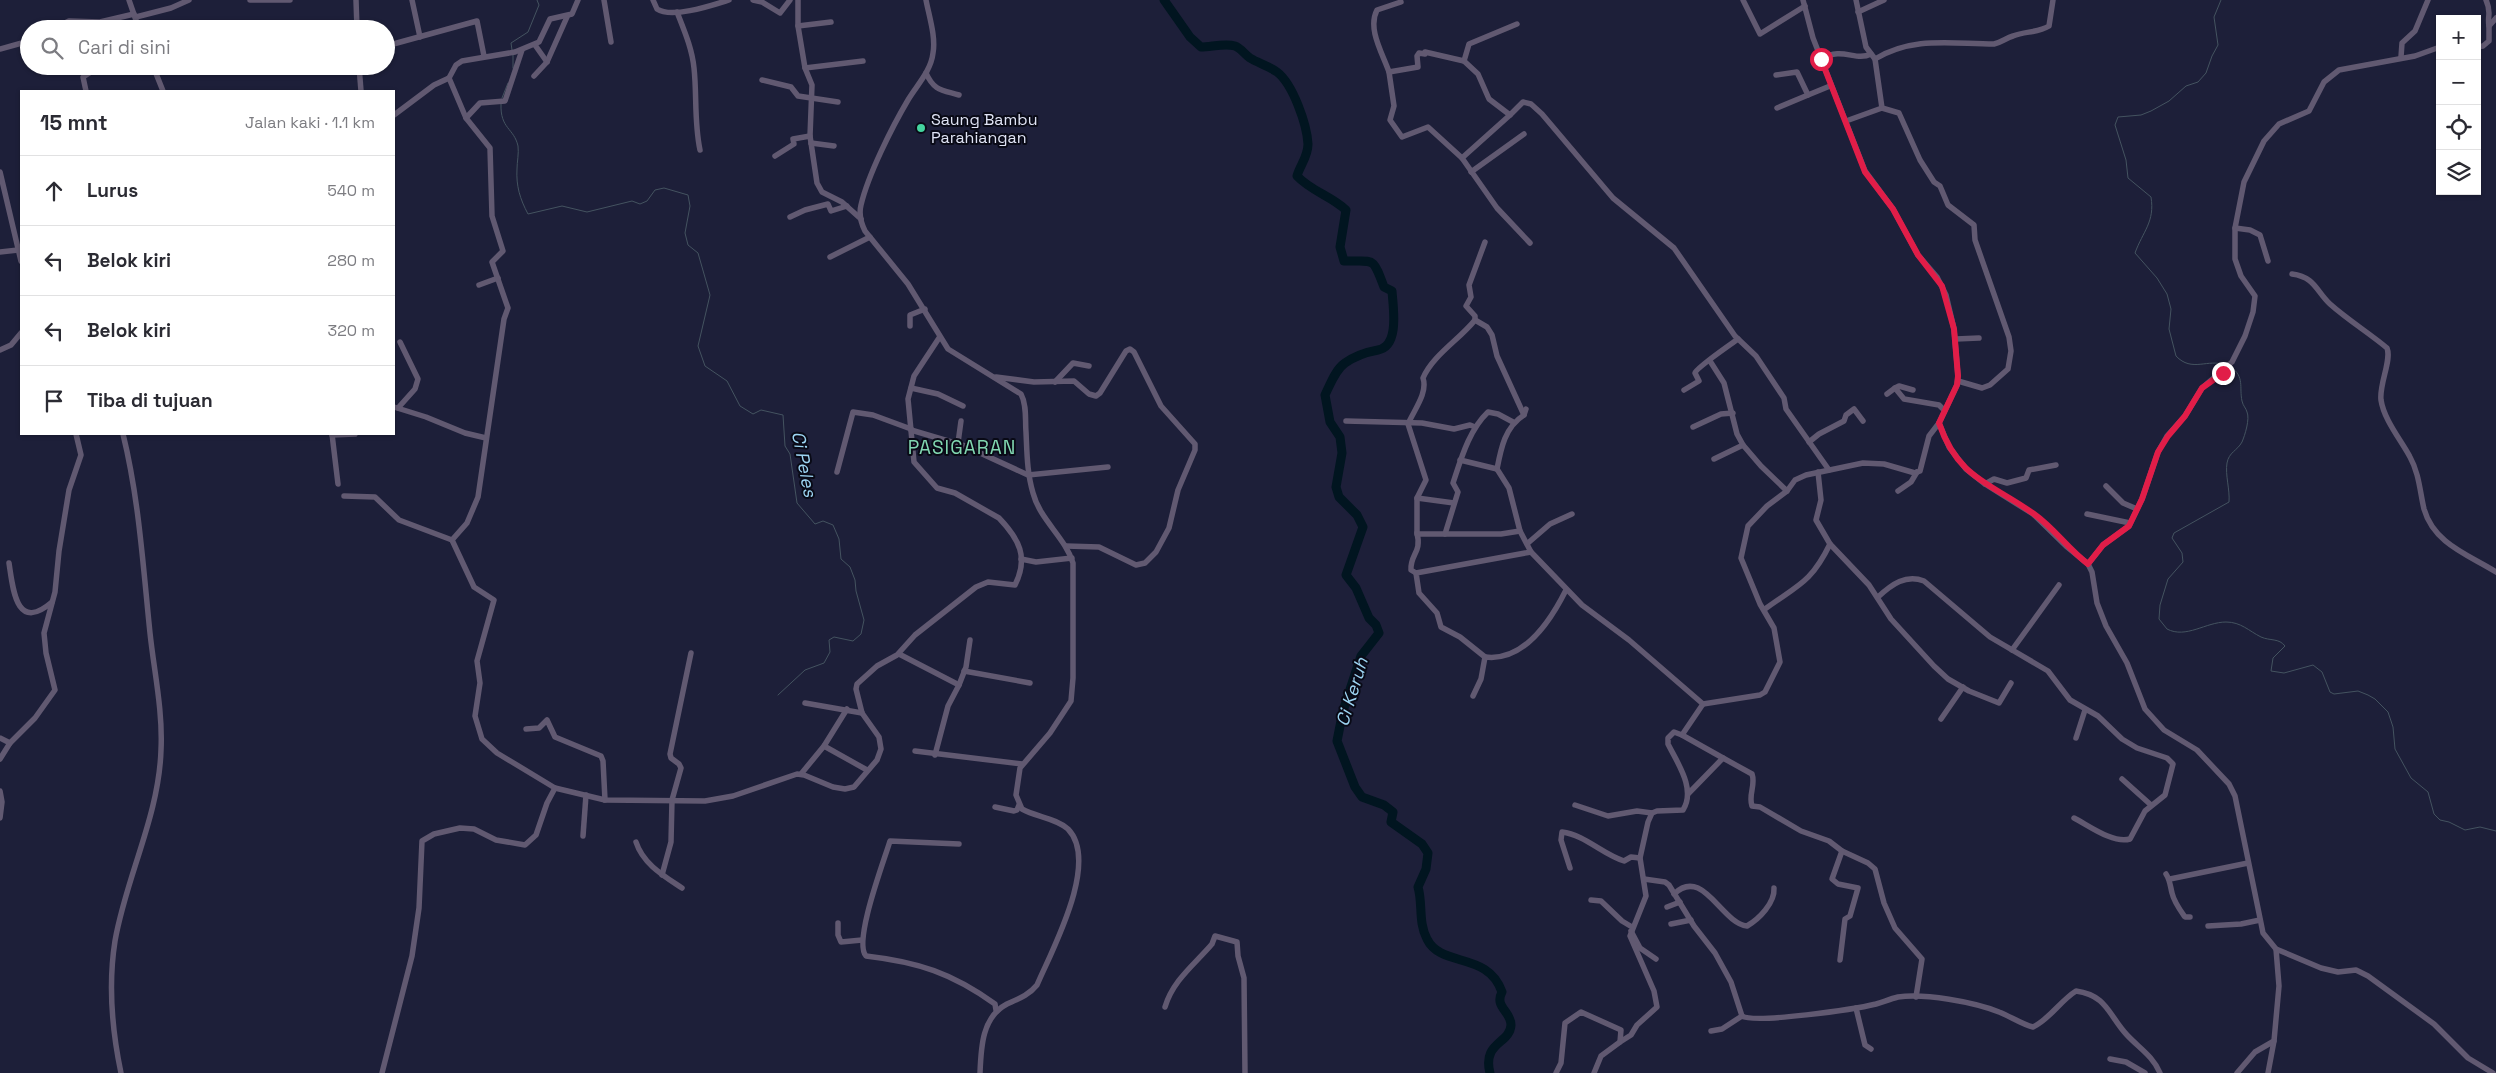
<!DOCTYPE html>
<html lang="id">
<head>
<meta charset="utf-8">
<style>
	:root { --surface:#fff; --page:#f7f7f7; --text:#2b2b33; --muted:#7c7c81; --line:#e1e1e2 }
	body { margin:0; font-family:"Space Grotesk",sans-serif; background:var(--page); color:var(--text) }
	.controls { position:absolute; right:15px; top:15px; display:grid; overflow:hidden; border-radius:0px; box-shadow:0 1px 4px #0004 }
	.controls button { width:45px; height:45px; display:grid; place-items:center; padding:0; border:0; border-bottom:1px solid var(--line); background:var(--surface); color:var(--text); font:25px sans-serif }
	.stop { position:absolute; width:15px; height:15px; margin:-11px; border:4px solid #e11d48; border-radius:50%; background:#fff }
	.stop.end { background:#e11d48; border-color:#fff; box-shadow:0 1px 5px #0008 }
	.list { margin:0; padding:0; list-style:none }
	h2 { display:flex; justify-content:space-between; align-items:center; height:65px; margin:0; padding:0 20px; font-size:21px }
	h2 small { font-size:16px; font-weight:400; color:var(--muted) }
	.list li { display:grid; grid-template-columns:32px 1fr auto; gap:15px; align-items:center; box-sizing:border-box; height:70px; padding:0 20px; border-top:1px solid var(--line) }
	.list b { display:block; font-size:19px; white-space:nowrap }
	.list em { font-size:16px; font-style:normal; color:var(--muted) }
	.icon { flex:none; width:28px; height:28px; fill:none; stroke:currentColor; stroke-width:2; stroke-linecap:round; stroke-linejoin:round }
	.map { position:relative; flex:none; width:2496px; height:1073px; overflow:hidden }
	.search { position:absolute; background:var(--surface); box-shadow:0 1px 4px #0004; left:20px; top:20px; width:375px; height:55px; display:flex; align-items:center; gap:12px; box-sizing:border-box; padding:0 18px; border-radius:28px; color:var(--muted); font-size:19px }
	.panel { position:absolute; background:var(--surface); box-shadow:0 1px 4px #0004; left:20px; top:90px; width:375px; height:345px; border-radius:0px }
	.map>svg:first-child { display:block }
</style>
</head>
<body>
<div class="map">
<svg width="2496" height="1073" viewBox="0 0 2496 1073">
	<rect width="100%" height="100%" fill="#1d1f39"/>
	<g fill="none" stroke-linecap="round" stroke-linejoin="round">
		<g stroke="#445360" stroke-width="1">
			<path d="M2221,0L2214,17L2218,45L2212,56L2206,73L2198,82L2186,86L2169,101L2151,111L2141,115L2118,117L2115,125L2126,160L2128,178L2151,197C2155,222 2143,231 2135,253L2157,278L2167,294L2171,309L2169,329L2176,356C2192,373 2208,358 2225,365"/>
			<path d="M512,50L511,43L528,32L539,5L537,0"/>
			<path d="M513,54V68"/>
			<path d="M502,98L508,83"/>
			<path d="M501,104C500,129 514,128 518,146C519,153 517,162 517,169C516,186 520,199 528,214L562,206L587,212L632,201L640,204L647,201L655,190L664,188L688,195L690,206L685,233L688,245L698,253L710,295L698,346L705,366L727,381L740,406L753,414L761,410L783,415L785,446L790,454L797,503L815,524L823,521L833,525L839,539L841,559L850,567L855,580L856,591L864,620L861,634L853,641L834,637L829,640L830,652L824,663L805,670L778,695"/>
			<path d="M2231,367C2245,377 2239,387 2242,401C2243,406 2246,408 2247,412C2250,419 2245,435 2242,442C2237,451 2229,452 2227,463C2225,475 2230,489 2229,502L2174,533L2172,538L2182,553L2183,562L2168,579L2160,605L2159,619L2167,629C2186,639 2206,622 2226,622C2241,622 2249,631 2261,637C2270,641 2279,638 2285,646L2273,658L2271,671L2284,673L2313,665L2322,672L2330,692L2334,694L2358,691L2368,695L2375,699L2388,712L2393,727L2395,749L2411,778L2428,792L2434,814L2440,820L2449,822L2465,830L2480,827L2496,831"/>
		</g>
		<path stroke="#011520" stroke-width="9" d="M1164,0L1190,37L1201,47C1211,47 1225,43 1235,46C1241,48 1244,54 1250,58C1258,63 1269,66 1277,72C1293,84 1307,125 1308,144C1308,157 1300,165 1297,176C1311,191 1331,196 1346,210L1340,247L1344,261C1375,262 1372,255 1384,287L1392,291C1393,307 1400,346 1378,350C1367,352 1355,356 1345,363C1335,370 1330,385 1325,395L1330,422L1340,437L1342,453L1336,487L1339,497L1357,515L1363,527L1346,575L1356,588L1369,618L1376,625L1379,633L1361,656L1343,711L1337,741L1355,787L1362,797L1384,805L1393,812L1391,822L1422,844L1428,853L1426,869L1418,887C1423,904 1418,922 1427,939C1441,968 1488,951 1502,992C1494,1007 1511,1011 1511,1025C1510,1044 1482,1042 1490,1073"/>
		<g stroke="#615971" stroke-width="5.5">
			<path d="M129,0L139,29"/>
			<path d="M250,0H290"/>
			<path d="M356,0L357,29"/>
			<path d="M412,0L420,37"/>
			<path d="M604,0L611,42"/>
			<path d="M653,0L657,9C672,19 713,5 729,0"/>
			<path d="M753,0L762,2L780,13L790,0"/>
			<path d="M798,0V26L805,68L812,85L810,136L817,183L822,192L842,202L861,219"/>
			<path d="M926,0C929,16 936,37 933,53C931,71 917,85 908,100C892,127 868,175 861,205C859,213 861,223 865,231L908,284L948,349L1021,394C1027,405 1025,420 1026,432C1027,453 1027,473 1033,493C1040,520 1065,537 1073,563V678L1071,701L1050,733L1020,768L1016,795L1022,809C1036,817 1056,818 1068,829C1100,862 1052,950 1037,985C1029,995 1018,999 1007,1004C982,1017 981,1047 980,1073"/>
			<path d="M1743,0L1760,34L1805,6"/>
			<path d="M1803,0L1813,38L1865,171L1893,209L1918,255L1937,277L1946,295L1954,329L1958,376L1957,385L1939,423L1949,447L1966,469L1985,484L2033,514L2066,546L2088,564L2092,572L2097,603L2106,626L2127,663L2145,709L2164,730L2197,750L2229,784L2235,796L2261,923L2263,933L2276,949L2321,968L2338,972L2356,970L2368,976L2434,1024L2468,1058L2493,1073"/>
			<path d="M1856,0L1866,47L1875,59L1882,108L1899,113L1920,160L1934,182L1940,186L1948,205L1974,225L1975,240L2009,337L2011,351L2008,369L1990,385L1982,388L1958,381"/>
			<path d="M2486,0C2492,13 2487,15 2489,26"/>
			<path d="M1401,2L1377,10C1367,29 1383,54 1389,72L1418,67L1417,56L1419,53L1425,54V52L1464,61"/>
			<path d="M677,12C684,30 692,48 694,68C697,95 694,122 700,150"/>
			<path d="M1858,12L1884,0"/>
			<path d="M136,17L171,8L189,0"/>
			<path d="M1517,24L1469,44L1464,61L1478,74L1489,99L1510,115L1523,102L1531,104L1542,114L1613,198L1674,248L1735,336L1756,356L1784,398L1786,409L1829,470"/>
			<path d="M798,26L831,22"/>
			<path d="M53,29L69,21L100,22L134,14"/>
			<path d="M535,45L547,62"/>
			<path d="M386,46L477,21L484,56"/>
			<path d="M2477,47L2483,46L2489,41V26L2496,18"/>
			<path d="M0,49L29,41"/>
			<path d="M2401,57L2402,43L2415,31L2428,0"/>
			<path d="M1821,59C1843,46 1855,62 1871,54"/>
			<path d="M1875,59C1914,36 1951,44 1994,44C2002,42 2006,38 2013,36C2025,31 2038,33 2049,26L2053,0"/>
			<path d="M153,66L163,91"/>
			<path d="M359,66L361,91"/>
			<path d="M805,68L863,61"/>
			<path d="M311,72L337,66"/>
			<path d="M1389,72L1394,106L1390,120L1402,137L1428,127L1462,158L1510,115"/>
			<path d="M926,73C934,91 942,90 959,95"/>
			<path d="M1776,75L1797,72L1808,95L1830,86"/>
			<path d="M534,76L547,62L567,17"/>
			<path d="M449,78L466,118L490,148L492,216L503,251L492,262L508,308L504,319L478,497L467,523L452,540L474,587L494,600L477,661L480,683L475,716L482,739L497,753L555,788"/>
			<path d="M762,80L791,87L798,96L838,102"/>
			<path d="M86,91L83,77L91,72L92,66"/>
			<path d="M1777,108L1808,95"/>
			<path d="M394,115L434,85L449,78L456,65L462,61L515,52L539,42L550,19L572,14L578,0"/>
			<path d="M466,118L480,103L505,101L522,50"/>
			<path d="M1846,121L1882,108"/>
			<path d="M811,143L834,146"/>
			<path d="M775,156L794,144L793,139L810,136"/>
			<path d="M1462,158L1497,208L1530,243"/>
			<path d="M0,172L21,261"/>
			<path d="M1471,172L1524,134"/>
			<path d="M790,217L805,210L828,204L831,211L847,206"/>
			<path d="M2235,228L2250,230L2260,235L2268,261"/>
			<path d="M0,252L18,250"/>
			<path d="M830,257L870,237"/>
			<path d="M2292,274C2315,277 2316,291 2330,304C2348,320 2369,333 2387,348C2392,360 2379,384 2381,400C2384,420 2401,440 2410,457C2419,473 2420,492 2424,509C2434,544 2469,555 2496,572"/>
			<path d="M479,285L498,278"/>
			<path d="M1475,320V316L1466,306L1471,297L1469,285L1485,242"/>
			<path d="M910,326V315L925,309"/>
			<path d="M1956,339L1979,338"/>
			<path d="M0,350L11,345L21,333"/>
			<path d="M1710,361L1724,383L1737,434L1743,445L1761,466L1787,491"/>
			<path d="M996,377L1034,382L1074,381L1089,394L1096,396L1100,393L1126,351L1130,349L1134,352L1161,406L1195,444V450L1178,490L1169,528L1156,552L1145,563L1136,565L1099,547L1066,546"/>
			<path d="M1055,382L1073,363L1089,366"/>
			<path d="M911,388L938,394L963,406"/>
			<path d="M1684,390L1699,381L1695,373C1696,368 1730,345 1738,339"/>
			<path d="M1913,390L1899,386L1895,388L1904,399L1939,405L1944,410"/>
			<path d="M1887,394L1895,388"/>
			<path d="M394,407L426,417L465,433L486,438"/>
			<path d="M398,408L415,389L418,379L400,342"/>
			<path d="M1526,409L1524,415C1505,427 1501,448 1497,469L1509,488L1520,531L1531,552L1582,605L1629,640L1703,704L1682,735L1723,758L1688,794"/>
			<path d="M1346,421L1422,423L1454,429L1470,425L1475,427"/>
			<path d="M1693,427L1721,414L1733,413"/>
			<path d="M911,430L965,446L1028,475L1108,467"/>
			<path d="M332,434L338,484"/>
			<path d="M332,435L355,434"/>
			<path d="M1809,442L1819,434L1844,421L1846,415L1854,409L1863,421"/>
			<path d="M958,443L961,421"/>
			<path d="M1714,459L1743,445"/>
			<path d="M1460,460L1497,469"/>
			<path d="M837,472L853,412L873,415L911,429"/>
			<path d="M1818,472L1821,500L1816,520L1830,544L1869,585L1891,619L1934,666L1948,679L1969,691L1999,703L2011,683"/>
			<path d="M1985,484L1994,479L2007,483L2026,478L2029,470L2056,465"/>
			<path d="M2106,486L2123,503L2137,509"/>
			<path d="M1898,491L1911,482L1917,472"/>
			<path d="M344,496L375,497L399,520L452,540"/>
			<path d="M1417,498L1454,503"/>
			<path d="M2087,514L2130,523"/>
			<path d="M1520,531L1501,534H1417V498L1426,480L1408,424C1414,410 1428,393 1423,378C1433,355 1460,339 1475,320L1487,327L1492,335L1497,356L1524,415"/>
			<path d="M1445,534L1458,492L1453,483C1461,459 1469,430 1488,412L1498,414L1513,422"/>
			<path d="M1528,543L1550,524L1572,514"/>
			<path d="M1021,559L1036,562L1072,558"/>
			<path d="M9,563C13,589 16,633 52,602"/>
			<path d="M2088,564L2103,545L2129,526L2142,499L2158,452L2167,436L2185,416L2202,388L2232,362L2245,336L2253,312L2255,296L2241,276L2235,259V228L2244,182L2264,141L2279,124L2309,111L2324,82L2339,70L2415,56L2440,47"/>
			<path d="M1416,573L1411,570C1410,554 1422,553 1417,533"/>
			<path d="M1878,597C1892,584 1906,574 1924,581L1990,637L2048,671L2070,700L2098,716L2122,739L2137,748L2167,758L2173,764L2165,795L2145,811L2130,839C2113,844 2088,825 2074,818"/>
			<path d="M1765,609C1798,585 1811,583 1830,544"/>
			<path d="M2012,650L2059,585"/>
			<path d="M899,654L959,685"/>
			<path d="M1485,657L1460,637L1441,627L1437,613L1419,593L1416,573L1531,552"/>
			<path d="M964,671L1030,683"/>
			<path d="M1473,696L1481,679L1485,657C1524,662 1551,620 1566,590"/>
			<path d="M805,703L862,713"/>
			<path d="M1703,704L1760,695L1765,692L1780,662L1774,628L1760,604L1741,558L1748,526L1767,506L1787,491L1795,480L1806,475L1863,463L1884,464L1915,473L1920,471L1929,436L1939,423"/>
			<path d="M1941,719L1963,687"/>
			<path d="M526,729L539,728L547,720L555,737L601,756L603,761L605,800"/>
			<path d="M0,738L10,743"/>
			<path d="M2076,738L2085,710"/>
			<path d="M824,746L867,770"/>
			<path d="M915,751L1022,764"/>
			<path d="M935,755L948,706L959,685L966,667L970,640"/>
			<path d="M1723,758L1752,774C1756,785 1748,795 1752,806L1760,807L1801,831L1829,841L1842,851L1868,863L1875,869L1884,903L1895,928L1922,959L1916,997"/>
			<path d="M0,759L10,743L35,718L55,690L46,653L44,633L55,592L59,551L69,490L81,455L76,434"/>
			<path d="M801,774L824,746L847,709"/>
			<path d="M2122,779L2151,805"/>
			<path d="M0,791L2,802L0,818"/>
			<path d="M1575,805L1608,816L1637,811L1652,813"/>
			<path d="M995,807L1014,811L1017,810L1019,805"/>
			<path d="M583,836L586,795"/>
			<path d="M636,842C643,864 664,876 682,888"/>
			<path d="M959,844L890,841C884,861 853,942 866,956C918,962 952,973 995,1004L996,1010"/>
			<path d="M1570,868L1561,840L1562,832C1585,835 1602,854 1624,861L1631,857L1640,858"/>
			<path d="M2166,874C2170,880 2170,885 2172,893C2174,902 2180,910 2185,917H2190"/>
			<path d="M662,875L671,842L672,800L681,768L679,764L671,758L670,754L691,653"/>
			<path d="M1644,879L1665,882L1669,885L1694,926L1715,953L1731,982L1742,1016"/>
			<path d="M2170,879L2248,863"/>
			<path d="M1674,894C1703,866 1721,923 1747,926C1759,919 1775,903 1774,888"/>
			<path d="M1591,900L1601,901L1622,921L1632,927"/>
			<path d="M1667,907L1680,902"/>
			<path d="M838,923V935L841,942L862,940"/>
			<path d="M1671,924L1691,920"/>
			<path d="M2208,926L2241,924L2260,920"/>
			<path d="M1631,931L1640,948L1656,959"/>
			<path d="M1840,960L1845,919L1850,916L1858,888L1838,884L1832,879L1842,851"/>
			<path d="M1165,1007C1173,980 1195,964 1212,944L1215,936L1237,942L1238,956L1244,978L1245,1073"/>
			<path d="M1856,1008L1865,1045L1871,1049"/>
			<path d="M1711,1031L1722,1029L1742,1016C1755,1024 1856,1009 1876,1004C1883,1002 1890,999 1898,997C1924,993 1974,1002 1999,1012C2010,1016 2021,1024 2033,1027C2050,1019 2060,1001 2076,991C2107,995 2109,1016 2127,1035C2139,1048 2153,1056 2160,1073"/>
			<path d="M1620,1042L1631,1035L1637,1025L1657,1007L1654,991L1630,936L1646,896L1640,858L1648,822L1652,813L1657,811L1683,810C1696,789 1678,764 1668,744V738L1674,732L1682,735"/>
			<path d="M2110,1059L2126,1062L2145,1073"/>
			<path d="M121,1073C112,1030 108,985 115,941C126,877 159,816 161,750C163,711 154,671 150,633C143,566 139,499 123,434"/>
			<path d="M382,1073L412,956L419,908L422,841L434,834L460,828L474,829L496,840L525,845L536,835L547,803L555,788L605,800L705,801L733,796L797,774L804,775L833,787L845,789L854,787L877,760L881,749L879,737L862,713L856,689L857,684L877,666L897,655L915,635L976,587L988,582L1015,585C1029,557 1019,539 999,518L955,493L937,488L914,462L908,399L914,376L939,338"/>
			<path d="M1556,1073L1561,1063L1565,1023L1581,1012L1621,1030L1620,1042L1601,1056L1594,1073"/>
			<path d="M2237,1073L2255,1052L2274,1041L2279,986L2276,949"/>
			<path d="M2268,1073L2274,1041"/>
		</g>
	</g>
	<g fill="none" stroke-linecap="round" stroke-linejoin="round">
		<path stroke="#e11d48" stroke-width="6" d="M1821,59L1865,172L1893,209L1918,255L1942,286L1954,329L1958,376L1957,385L1939,423C1958,479 1991,483 2034,514C2054,528 2068,549 2088,564L2103,545L2129,526L2142,499L2158,452L2168,436L2185,416L2202,388L2223,373"/>
	</g>
	<circle fill="#44d49f" stroke="#090a16" stroke-width="2" cx="921" cy="128" r="5"/>
	<g text-anchor="middle" stroke-width="4" stroke-linejoin="round" paint-order="stroke">
		<g font-size="16" fill="#e0e4f5" stroke="#090a16" text-anchor="start">
			<text x="931" y="125">Saung Bambu<tspan x="931" dy="18">Parahiangan</tspan></text>
		</g>
		<g font-size="18" font-style="italic" fill="#9dd5f3" stroke="#090a16">
			<text transform="translate(804 464) rotate(79)" y="6">Ci Peles</text>
			<text transform="translate(1352 692) rotate(-73)" y="6">Ci Keruh</text>
		</g>
		<g font-size="19" letter-spacing="1" fill="#81d7b1" stroke="#090a16">
			<text x="962" y="454">PASIGARAN</text>
		</g>
	</g>
</svg>
<div class="controls">
<button>+</button>
<button>−</button>
<button><svg class="icon" aria-label="locate" viewBox="0 0 24 24"><circle cx="12" cy="12" r="6"/><path d="M12 2v4M12 18v4M2 12h4M18 12h4"/></svg></button>
<button><svg class="icon" aria-label="layers" viewBox="0 0 24 24"><path d="M12 4l9 5-9 5-9-5zM3 14l9 5 9-5"/></svg></button>
</div>
<div class="stop" style="left:1821px;top:59px"></div>
<div class="stop end" style="left:2223px;top:373px"></div>
<div class="search"><svg class="icon" aria-label="search" viewBox="0 0 24 24"><circle cx="10" cy="10" r="6"/><path d="M15 15l6 6"/></svg>Cari di sini</div>
<section class="panel">
<h2>15 mnt<small>Jalan kaki · 1.1 km</small></h2>
<ul class="list">
<li><svg class="icon" aria-label="ahead" viewBox="0 0 24 24"><path d="M12 20V5M6 11l6-6 6 6"/></svg><div><b>Lurus</b></div><em>540 m</em></li>
<li><svg class="icon" aria-label="left" viewBox="0 0 24 24"><path d="M17 20v-9H6M10 6l-5 5 5 5"/></svg><div><b>Belok kiri</b></div><em>280 m</em></li>
<li><svg class="icon" aria-label="left" viewBox="0 0 24 24"><path d="M17 20v-9H6M10 6l-5 5 5 5"/></svg><div><b>Belok kiri</b></div><em>320 m</em></li>
<li><svg class="icon" aria-label="arrive" viewBox="0 0 24 24"><path d="M6 21V4h12l-3 4 3 4H6"/></svg><div><b>Tiba di tujuan</b></div></li>
</ul>
</section>
</div>
</body>
</html>
